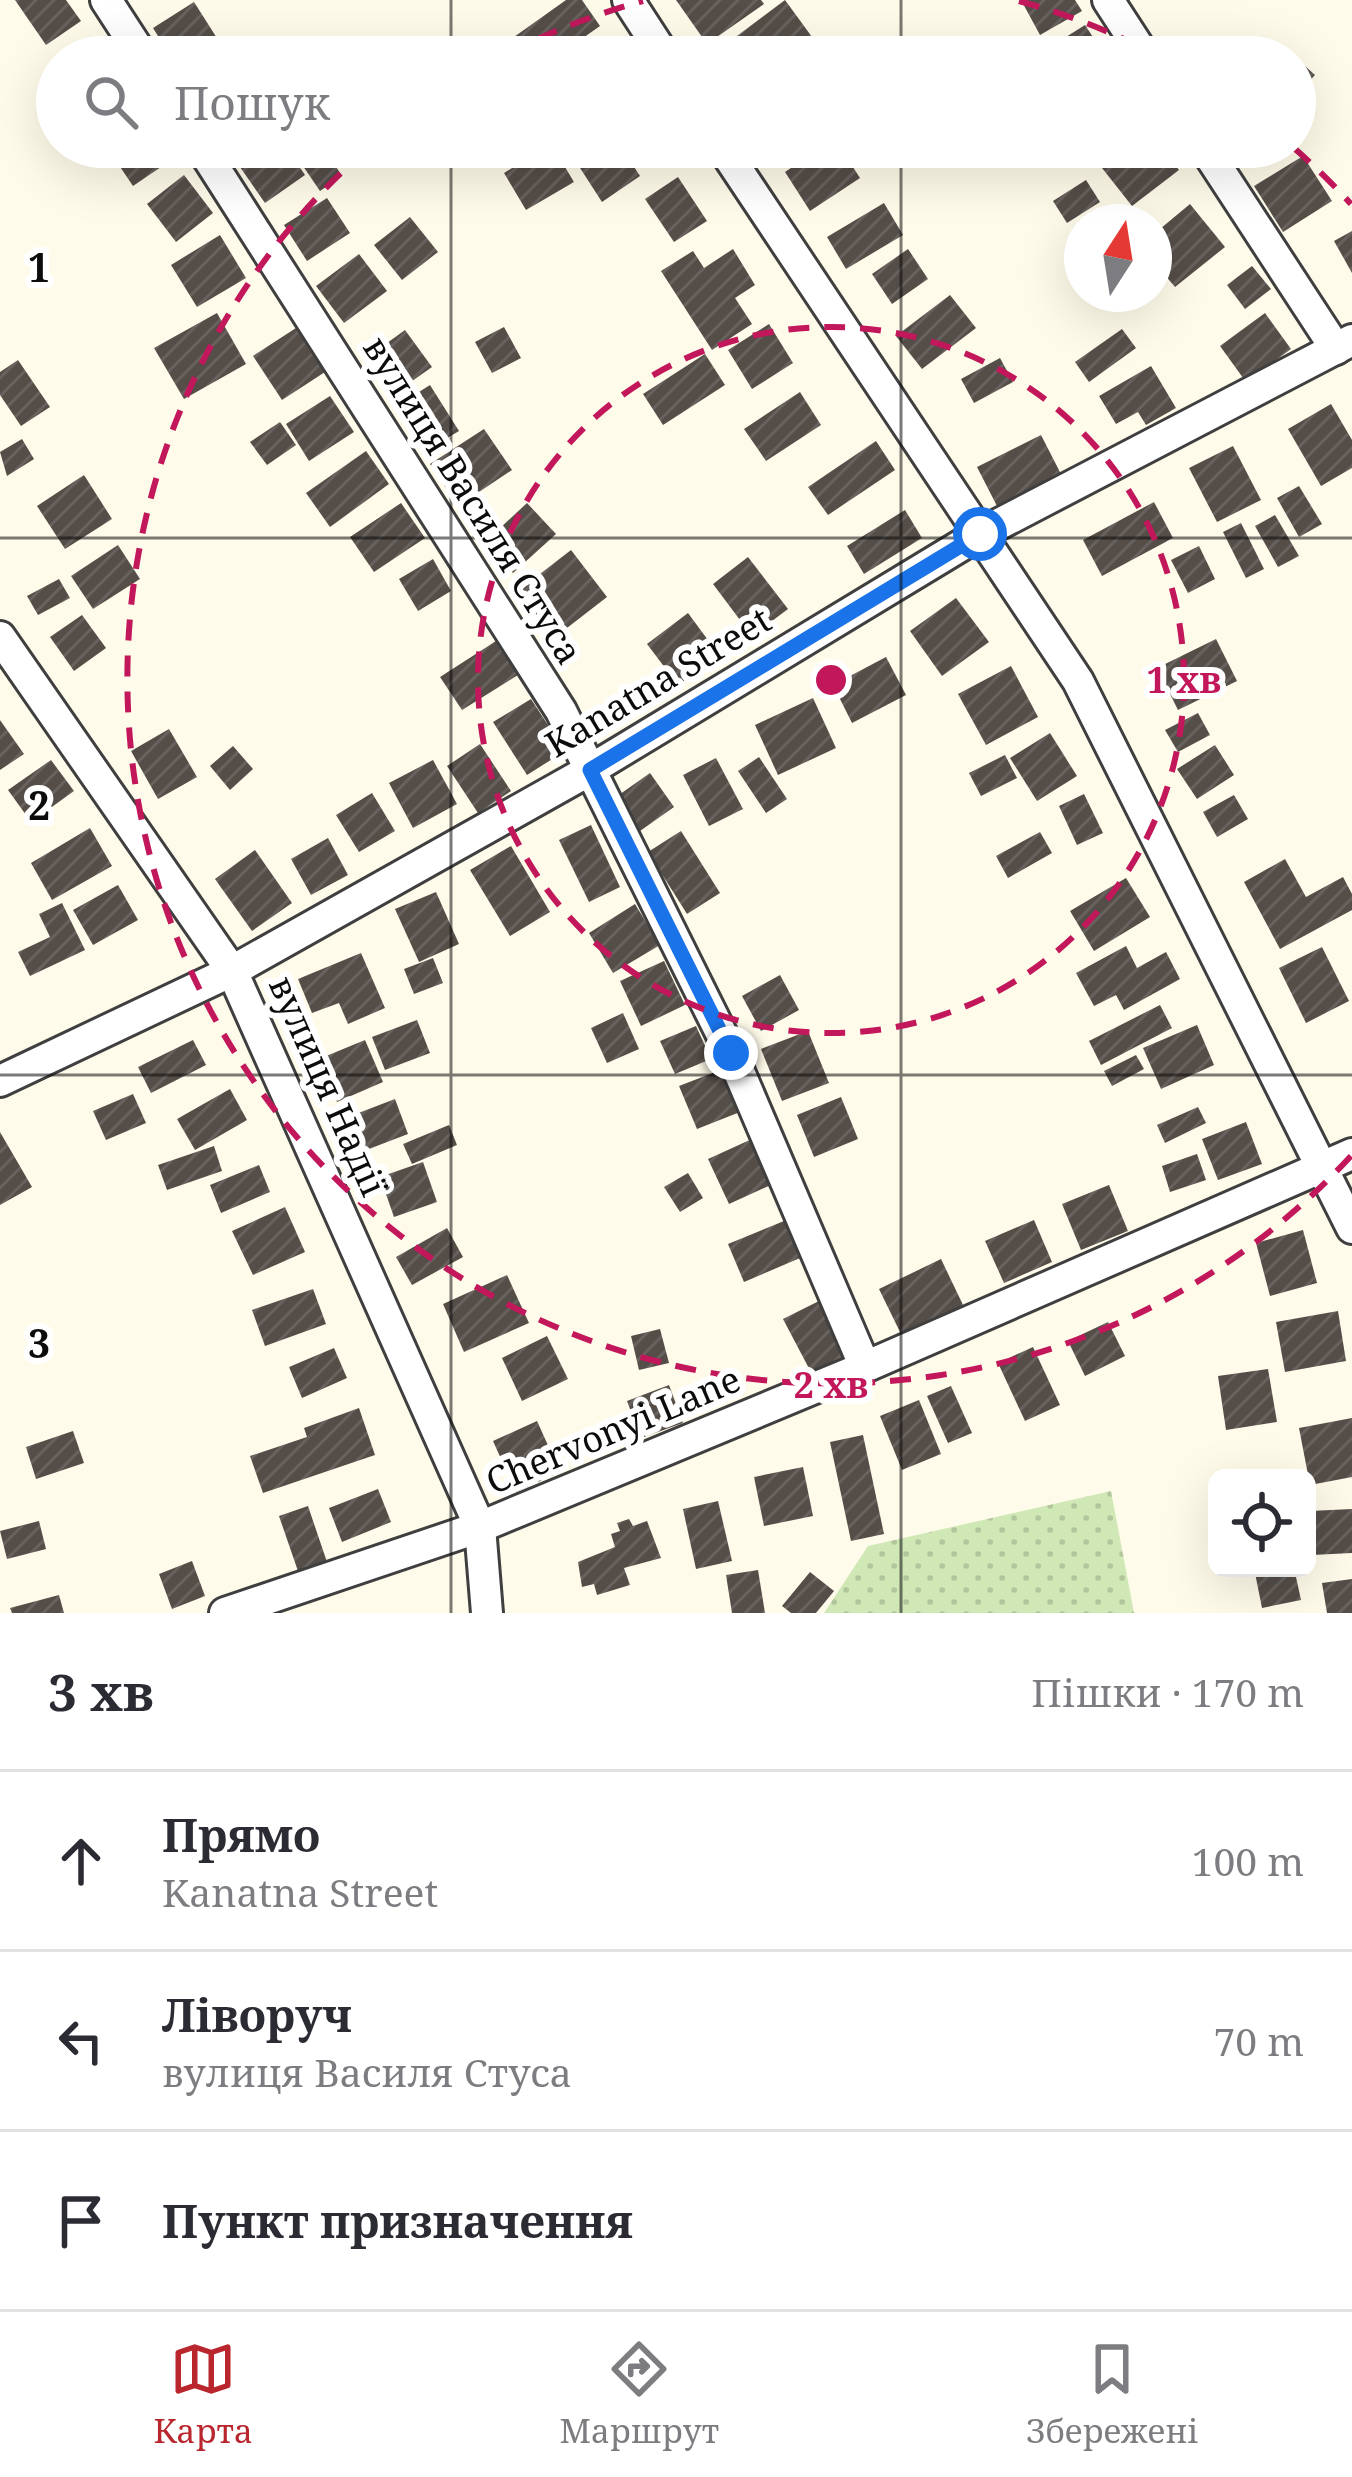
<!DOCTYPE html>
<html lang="uk">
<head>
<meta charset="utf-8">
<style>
	:root { --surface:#fff; --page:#f2f2f3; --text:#2b2b33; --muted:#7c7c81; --line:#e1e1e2; --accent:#b9262d }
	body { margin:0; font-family:"Noto Serif",serif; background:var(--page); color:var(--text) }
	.controls { position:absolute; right:36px; bottom:36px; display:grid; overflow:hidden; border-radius:18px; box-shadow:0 12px 48px #0002 }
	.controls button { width:108px; height:108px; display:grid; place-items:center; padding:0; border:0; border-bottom:3px solid var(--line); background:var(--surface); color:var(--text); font:60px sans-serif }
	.compass { position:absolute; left:1064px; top:204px; width:108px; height:108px; border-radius:50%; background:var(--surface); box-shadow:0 12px 48px #0002; rotate:12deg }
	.stop { position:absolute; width:36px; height:36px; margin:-27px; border:9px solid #1a73e8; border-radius:50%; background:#fff }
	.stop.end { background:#1a73e8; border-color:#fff; box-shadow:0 3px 12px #0008 }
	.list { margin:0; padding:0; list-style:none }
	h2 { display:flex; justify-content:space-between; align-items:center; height:156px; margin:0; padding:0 48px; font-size:51px }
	h2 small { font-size:39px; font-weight:400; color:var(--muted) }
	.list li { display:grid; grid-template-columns:78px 1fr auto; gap:36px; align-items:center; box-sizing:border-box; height:180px; padding:0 48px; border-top:3px solid var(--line) }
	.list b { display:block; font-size:45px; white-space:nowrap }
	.list p { margin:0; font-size:39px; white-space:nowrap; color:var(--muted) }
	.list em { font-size:39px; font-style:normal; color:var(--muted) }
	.icon { flex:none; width:66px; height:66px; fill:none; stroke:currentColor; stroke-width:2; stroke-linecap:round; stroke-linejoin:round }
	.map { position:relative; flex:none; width:1352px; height:1613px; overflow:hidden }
	.search { position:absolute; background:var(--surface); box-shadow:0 12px 48px #0002; left:36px; right:36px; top:36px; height:132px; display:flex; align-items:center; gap:30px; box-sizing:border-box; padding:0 42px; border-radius:66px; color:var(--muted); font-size:45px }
	.sheet { height:696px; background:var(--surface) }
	nav { display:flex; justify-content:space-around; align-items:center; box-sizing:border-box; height:168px; border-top:3px solid var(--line); background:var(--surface); font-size:33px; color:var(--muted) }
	nav a { display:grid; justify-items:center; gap:6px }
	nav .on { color:var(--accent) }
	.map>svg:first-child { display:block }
</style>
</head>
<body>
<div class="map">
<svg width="1352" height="1613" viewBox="0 0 1352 1613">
	<defs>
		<pattern id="park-dots" width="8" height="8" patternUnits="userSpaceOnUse" patternTransform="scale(3)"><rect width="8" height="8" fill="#cfe8b5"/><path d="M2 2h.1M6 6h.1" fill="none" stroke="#b1c69a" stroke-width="1.8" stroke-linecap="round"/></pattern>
		<pattern id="building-hatch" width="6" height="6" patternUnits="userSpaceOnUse" patternTransform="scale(3)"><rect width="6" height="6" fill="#544d48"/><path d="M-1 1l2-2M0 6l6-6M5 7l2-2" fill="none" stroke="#68625e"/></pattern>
	</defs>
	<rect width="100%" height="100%" fill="#fffbea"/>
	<path fill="url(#park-dots)" d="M1111,1491L1134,1613H824L868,1546Z"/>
	<g fill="url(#building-hatch)">
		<path d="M15,0H66L81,21L46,45Z"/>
		<path d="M566,0H582L600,26L556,57H517L507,42Z"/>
		<path d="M676,0H761L764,4L707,44Z"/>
		<path d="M785,0L823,52L816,57H709Z"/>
		<path d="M1021,0H1075L1082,11L1040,35Z"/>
		<path d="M194,2L222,46L204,57H171L153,28Z"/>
		<path d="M1085,25L1106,57H1053L1047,49Z"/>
		<path d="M1295,57L1315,75L1295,96Z"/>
		<path d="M179,147L183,152L133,186L108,149Z"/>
		<path d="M268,147H286L305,175L265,203L240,167Z"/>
		<path d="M290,147H323L342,176L320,191Z"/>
		<path d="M547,147H553L574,182L526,210L504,173Z"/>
		<path d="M581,147H621L640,176L602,202L571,154Z"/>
		<path d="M822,147H840L860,178L810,211L785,172Z"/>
		<path d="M1129,147H1161L1179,170L1132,206L1102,168Z"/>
		<path d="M1303,156L1332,201L1283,232L1254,186Z"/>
		<path d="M184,175L213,213L176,242L147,204Z"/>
		<path d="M678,177L707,221L674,242L645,199Z"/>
		<path d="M1086,180L1100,202L1067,223L1053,201Z"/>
		<path d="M327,198L350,233L307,261L284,225Z"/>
		<path d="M884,203L903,235L846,269L827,237Z"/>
		<path d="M1190,204L1225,247L1175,287L1154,262V234Z"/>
		<path d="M410,217L438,252L402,280L374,245Z"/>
		<path d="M1352,231V273L1334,241Z"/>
		<path d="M220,235L246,278L197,307L171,265Z"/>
		<path d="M733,249L755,285L735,298L752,324L712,350L661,271L693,251L704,268Z"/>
		<path d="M908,249L928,279L892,304L872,274Z"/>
		<path d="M359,254L387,291L344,323L316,286Z"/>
		<path d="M1252,266L1271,289L1245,309L1227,285Z"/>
		<path d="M950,295L976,328L922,369L896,336Z"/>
		<path d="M217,313L246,364L184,399L154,348Z"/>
		<path d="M1265,313L1291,349L1246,382L1220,346Z"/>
		<path d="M769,324L793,363L752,389L728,350Z"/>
		<path d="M504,327L521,358L492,373L475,342Z"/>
		<path d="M296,328L325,372L282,400L253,356Z"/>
		<path d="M1122,329L1136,348L1089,382L1075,362Z"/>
		<path d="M405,330L432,367L391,396L365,359Z"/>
		<path d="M705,354L725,385L663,425L643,394Z"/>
		<path d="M1000,358L1013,382L974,403L961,379Z"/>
		<path d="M18,360L50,407L21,426L0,395V372Z"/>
		<path d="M1151,366L1176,408L1146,425L1138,412L1116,424L1099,396Z"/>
		<path d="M430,385L459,431L424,452L395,407Z"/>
		<path d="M800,392L821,425L766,461L744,429Z"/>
		<path d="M330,396L354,432L309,461L286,424Z"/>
		<path d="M1331,404L1352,440V468L1321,486L1288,429Z"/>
		<path d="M280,422L296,445L267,465L250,442Z"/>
		<path d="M484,429L512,470L458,506L430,464Z"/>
		<path d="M1041,435L1062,476L998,508L977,467Z"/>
		<path d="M22,439L34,459L7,476L0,452Z"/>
		<path d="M876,441L895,470L828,515L808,487Z"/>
		<path d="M1233,446L1261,500L1217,522L1189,468Z"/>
		<path d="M366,451L389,484L330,527L306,493Z"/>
		<path d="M84,475L112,519L65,549L37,506Z"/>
		<path d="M1299,486L1322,524L1299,537L1277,498Z"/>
		<path d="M1154,502L1173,538L1102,576L1083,540Z"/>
		<path d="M401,503L425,538L374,572L350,537Z"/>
		<path d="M527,503L556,534L513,573L485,542Z"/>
		<path d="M905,510L922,538L864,574L847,546Z"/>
		<path d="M1275,515L1299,556L1278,567L1255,526Z"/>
		<path d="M1241,523L1264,569L1246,578L1223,532Z"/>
		<path d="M118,545L140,579L93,609L71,576Z"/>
		<path d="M1199,546L1215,579L1188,593L1171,560Z"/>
		<path d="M571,550L607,597L554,638L518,591Z"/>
		<path d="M748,557L788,609L752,636L713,584Z"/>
		<path d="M433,559L451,591L418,611L399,579Z"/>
		<path d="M59,579L70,598L38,615L27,596Z"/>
		<path d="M956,598L989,642L942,676L910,631Z"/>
		<path d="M688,613L719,655L678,685L647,644Z"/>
		<path d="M82,615L106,648L74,671L50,637Z"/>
		<path d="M1216,639L1237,681L1178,710L1157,668Z"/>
		<path d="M496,641L518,675L462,710L440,677Z"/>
		<path d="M886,657L906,695L852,723L833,685Z"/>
		<path d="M1011,666L1038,717L986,745L958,694Z"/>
		<path d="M813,698L836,748L778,775L755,725Z"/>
		<path d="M531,699L565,751L527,775L493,722Z"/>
		<path d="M1198,713L1210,735L1178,752L1165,730Z"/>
		<path d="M0,720L24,754L0,770Z"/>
		<path d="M169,729L197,777L158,799L131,751Z"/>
		<path d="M1050,733L1077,776L1037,801L1010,758Z"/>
		<path d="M480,744L511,791L478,813L447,766Z"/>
		<path d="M1215,745L1234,775L1197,799L1177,769Z"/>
		<path d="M233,746L253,769L230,790L210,766Z"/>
		<path d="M1005,755L1017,778L981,796L969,773Z"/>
		<path d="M759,757L787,799L766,813L738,771Z"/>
		<path d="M716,758L743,809L709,826L683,775Z"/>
		<path d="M51,760L74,791L31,822L8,790Z"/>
		<path d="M433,760L457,804L413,828L389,783Z"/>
		<path d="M650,773L674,807L640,831L616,797Z"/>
		<path d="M372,793L395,831L359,852L336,815Z"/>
		<path d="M1084,794L1103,833L1077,845L1059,806Z"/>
		<path d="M1234,795L1248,819L1217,837L1203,812Z"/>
		<path d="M591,825L620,887L589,902L559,840Z"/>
		<path d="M90,828L112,866L52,900L31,863Z"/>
		<path d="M681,831L720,893L687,914L648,852Z"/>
		<path d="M1040,832L1052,853L1008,878L996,856Z"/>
		<path d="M328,838L348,875L311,895L291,859Z"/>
		<path d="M511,846L550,912L510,936L470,870Z"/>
		<path d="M255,850L292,903L252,931L215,879Z"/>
		<path d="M1285,859L1306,897L1343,877L1352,894V910L1280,949L1244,882Z"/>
		<path d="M1126,878L1150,917L1094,951L1070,911Z"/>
		<path d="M118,885L138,920L93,945L73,910Z"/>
		<path d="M436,892L459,944L419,962L395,909Z"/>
		<path d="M62,903L85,950L30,976L18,952L50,937L39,914Z"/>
		<path d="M635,904L660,945L613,973L589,933Z"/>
		<path d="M1126,946L1137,968L1166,952L1180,979L1124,1010L1116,995L1094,1006L1076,973Z"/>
		<path d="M1322,947L1349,1001L1306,1023L1279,968Z"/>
		<path d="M361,953L385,1008L348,1024L339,1003L312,1013L298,979Z"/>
		<path d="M433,958L443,983L414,994L404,969Z"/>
		<path d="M664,961L685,1005L641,1026L620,981Z"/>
		<path d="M780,975L799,1010L761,1031L742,996Z"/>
		<path d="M1160,1005L1172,1028L1101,1065L1089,1041Z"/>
		<path d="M623,1013L639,1049L607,1063L591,1028Z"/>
		<path d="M417,1020L430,1053L385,1070L372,1037Z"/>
		<path d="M1197,1025L1214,1065L1161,1089L1143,1048Z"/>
		<path d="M696,1026L711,1059L675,1074L660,1041Z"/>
		<path d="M808,1031L829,1083L782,1101L761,1049Z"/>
		<path d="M193,1040L206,1065L151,1093L138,1067Z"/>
		<path d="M365,1040L383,1082L337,1102L319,1059Z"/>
		<path d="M1136,1055L1144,1069L1112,1086L1104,1071Z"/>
		<path d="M723,1069L740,1112L697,1129L679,1086Z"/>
		<path d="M230,1089L247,1120L195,1150L177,1119Z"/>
		<path d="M133,1094L146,1123L106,1140L93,1111Z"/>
		<path d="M841,1097L858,1139L814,1157L797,1115Z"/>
		<path d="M395,1099L408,1134L361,1152L348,1117Z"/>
		<path d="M1198,1107L1206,1123L1165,1143L1157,1125Z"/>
		<path d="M1246,1122L1262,1164L1218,1180L1202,1139Z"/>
		<path d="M449,1125L457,1145L412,1164L403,1144Z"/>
		<path d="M0,1132L32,1187L0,1205Z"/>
		<path d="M752,1139L773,1184L729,1204L708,1159Z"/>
		<path d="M214,1146L222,1171L167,1190L158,1165Z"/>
		<path d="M1197,1154L1206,1180L1170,1192L1162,1166Z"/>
		<path d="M423,1162L437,1202L394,1217L380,1177Z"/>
		<path d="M259,1165L270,1192L221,1213L210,1185Z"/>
		<path d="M688,1173L703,1198L680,1212L664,1187Z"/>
		<path d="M1109,1185L1128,1231L1081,1250L1062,1204Z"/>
		<path d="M285,1207L305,1252L253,1275L232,1231Z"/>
		<path d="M1034,1220L1052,1262L1004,1283L985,1241Z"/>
		<path d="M784,1221L800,1258L744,1282L728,1244Z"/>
		<path d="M447,1228L463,1257L412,1285L396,1257Z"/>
		<path d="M1303,1230L1317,1283L1270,1296L1256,1243Z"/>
		<path d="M941,1259L964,1307L902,1336L879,1289Z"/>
		<path d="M507,1275L529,1323L464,1352L443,1304Z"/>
		<path d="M313,1289L326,1324L265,1346L252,1310Z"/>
		<path d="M821,1300L850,1357L813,1376L783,1319Z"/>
		<path d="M1338,1311L1346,1361L1285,1372L1276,1322Z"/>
		<path d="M1108,1322L1125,1356L1085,1376L1068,1341Z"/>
		<path d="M660,1329L669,1363L639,1370L631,1336Z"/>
		<path d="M547,1336L568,1379L522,1401L502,1358Z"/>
		<path d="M1033,1347L1060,1405L1025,1421L998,1363Z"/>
		<path d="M334,1348L347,1378L302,1398L289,1367Z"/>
		<path d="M1268,1369L1277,1422L1226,1430L1218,1376Z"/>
		<path d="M669,1385L683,1423L641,1438L627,1401Z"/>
		<path d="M951,1386L972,1433L948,1443L927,1396Z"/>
		<path d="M919,1400L941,1454L902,1470L880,1416Z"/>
		<path d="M359,1408L375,1455L263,1493L250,1456L307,1437L304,1428Z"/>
		<path d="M1352,1418V1477L1310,1485L1299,1428Z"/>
		<path d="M537,1421L560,1472L516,1492L493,1441Z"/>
		<path d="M73,1431L84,1463L36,1479L26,1447Z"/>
		<path d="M863,1435L884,1534L851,1541L830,1442Z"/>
		<path d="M803,1467L813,1516L764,1526L754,1477Z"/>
		<path d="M378,1489L391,1522L342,1542L329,1508Z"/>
		<path d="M718,1501L732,1561L696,1569L683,1509Z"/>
		<path d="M308,1506L328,1565L299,1574L279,1516Z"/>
		<path d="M1352,1509V1553L1312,1555L1310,1511Z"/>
		<path d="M629,1519L633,1526L647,1521L661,1558L624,1568L630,1585L597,1595L594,1584L582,1587L578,1562L615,1547L611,1534L620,1531L617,1523Z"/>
		<path d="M39,1521L46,1549L7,1559L0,1531Z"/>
		<path d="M192,1561L205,1596L172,1609L159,1574Z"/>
		<path d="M1254,1568H1294L1301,1600L1262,1608Z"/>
		<path d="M758,1570L765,1613H732L726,1575Z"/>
		<path d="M810,1572L834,1591L816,1613H791L782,1606Z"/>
		<path d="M1352,1579V1613H1327L1322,1583Z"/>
		<path d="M59,1595L64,1613H12L10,1608Z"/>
	</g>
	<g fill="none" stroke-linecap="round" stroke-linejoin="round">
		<defs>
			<g id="minor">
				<path d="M106,0L143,57"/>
				<path d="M628,0L665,57"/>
				<path d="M1108,0L1145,57"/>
				<path d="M201,147L561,711L731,1053L865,1367"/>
				<path d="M722,147L1078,681L1352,1228"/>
				<path d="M1204,147L1336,349"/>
				<path d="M0,637L232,971L480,1527L487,1613"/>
				<path d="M0,1081L232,971L590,770L980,534L1352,340"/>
				<path d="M225,1613L480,1527L865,1367L1352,1154"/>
			</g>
		</defs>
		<use href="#minor" stroke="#3f3f3f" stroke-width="36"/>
		<use href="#minor" stroke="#fff" stroke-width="30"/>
	</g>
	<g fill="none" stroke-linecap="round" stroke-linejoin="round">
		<path stroke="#1a73e8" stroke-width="15" d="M731,1053L590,770L980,534"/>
	</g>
	<path fill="none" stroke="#0c0c0c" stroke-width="3" stroke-opacity="0.55" d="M451,0V57M901,0V57M451,147V1613M901,147V1613M0,538H1352M0,1075H1352"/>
	<g fill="none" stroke="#c2185b" stroke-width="6" stroke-dasharray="21 15">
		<circle cx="831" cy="680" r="353"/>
		<path d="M1351 1156A705 705 0 1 1 368 148M505 55A705 705 0 0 1 643 1M1019 1A705 705 0 0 1 1157 55M1294 148A705 705 0 0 1 1351 204"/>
	</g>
	<g text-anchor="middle" stroke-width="12" stroke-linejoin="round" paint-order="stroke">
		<g font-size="36" fill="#0c0c0c" stroke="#fff">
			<text transform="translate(473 500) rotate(58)" y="13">вулиця Василя Стуса</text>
			<text transform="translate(658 682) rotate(-31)" y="13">Kanatna Street</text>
			<text transform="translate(328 1086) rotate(66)" y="13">вулиця Надії</text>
			<text transform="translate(613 1430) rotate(-23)" y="13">Chervonyi Lane</text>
		</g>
	</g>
	<g font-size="39" text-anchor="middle" font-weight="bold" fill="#0c0c0c" stroke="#fff" stroke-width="12" stroke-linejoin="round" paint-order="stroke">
		<text x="39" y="282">1</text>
		<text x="39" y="820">2</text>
		<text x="39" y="1358">3</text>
	</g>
	<circle cx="831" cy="680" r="18" fill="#c2185b" stroke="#fff" stroke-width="6"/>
	<g font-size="36" text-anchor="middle" font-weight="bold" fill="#c2185b" stroke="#fff" stroke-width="12" stroke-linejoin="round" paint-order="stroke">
		<text x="1184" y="693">1 хв</text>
		<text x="831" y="1398">2 хв</text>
	</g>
</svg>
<div class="controls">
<button><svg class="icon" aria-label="locate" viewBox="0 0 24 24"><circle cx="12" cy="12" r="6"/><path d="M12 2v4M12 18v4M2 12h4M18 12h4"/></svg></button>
</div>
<svg class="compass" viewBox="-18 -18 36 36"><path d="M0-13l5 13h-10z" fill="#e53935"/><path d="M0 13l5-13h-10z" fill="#7c7c81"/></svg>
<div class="stop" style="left:980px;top:534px"></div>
<div class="stop end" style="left:731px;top:1053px"></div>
<div class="search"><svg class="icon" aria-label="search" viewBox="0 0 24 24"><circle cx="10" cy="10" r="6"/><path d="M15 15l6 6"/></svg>Пошук</div>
</div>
<section class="sheet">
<h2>3 хв<small>Пішки · 170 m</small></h2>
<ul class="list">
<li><svg class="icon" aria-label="ahead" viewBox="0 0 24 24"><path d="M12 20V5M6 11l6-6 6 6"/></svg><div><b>Прямо</b><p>Kanatna Street</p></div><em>100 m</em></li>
<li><svg class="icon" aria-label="left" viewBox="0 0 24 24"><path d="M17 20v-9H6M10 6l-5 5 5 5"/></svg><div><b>Ліворуч</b><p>вулиця Василя Стуса</p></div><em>70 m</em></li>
<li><svg class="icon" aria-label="arrive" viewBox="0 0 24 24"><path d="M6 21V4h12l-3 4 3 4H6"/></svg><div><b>Пункт призначення</b></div></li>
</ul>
</section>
<nav>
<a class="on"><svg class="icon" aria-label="map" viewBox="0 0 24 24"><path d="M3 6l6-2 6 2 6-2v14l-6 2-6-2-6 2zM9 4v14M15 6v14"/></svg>Карта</a>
<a><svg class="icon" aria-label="directions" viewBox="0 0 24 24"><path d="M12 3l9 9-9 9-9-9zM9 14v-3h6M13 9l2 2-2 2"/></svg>Маршрут</a>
<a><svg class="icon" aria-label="saved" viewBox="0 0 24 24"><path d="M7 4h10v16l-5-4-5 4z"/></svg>Збережені</a>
</nav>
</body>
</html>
